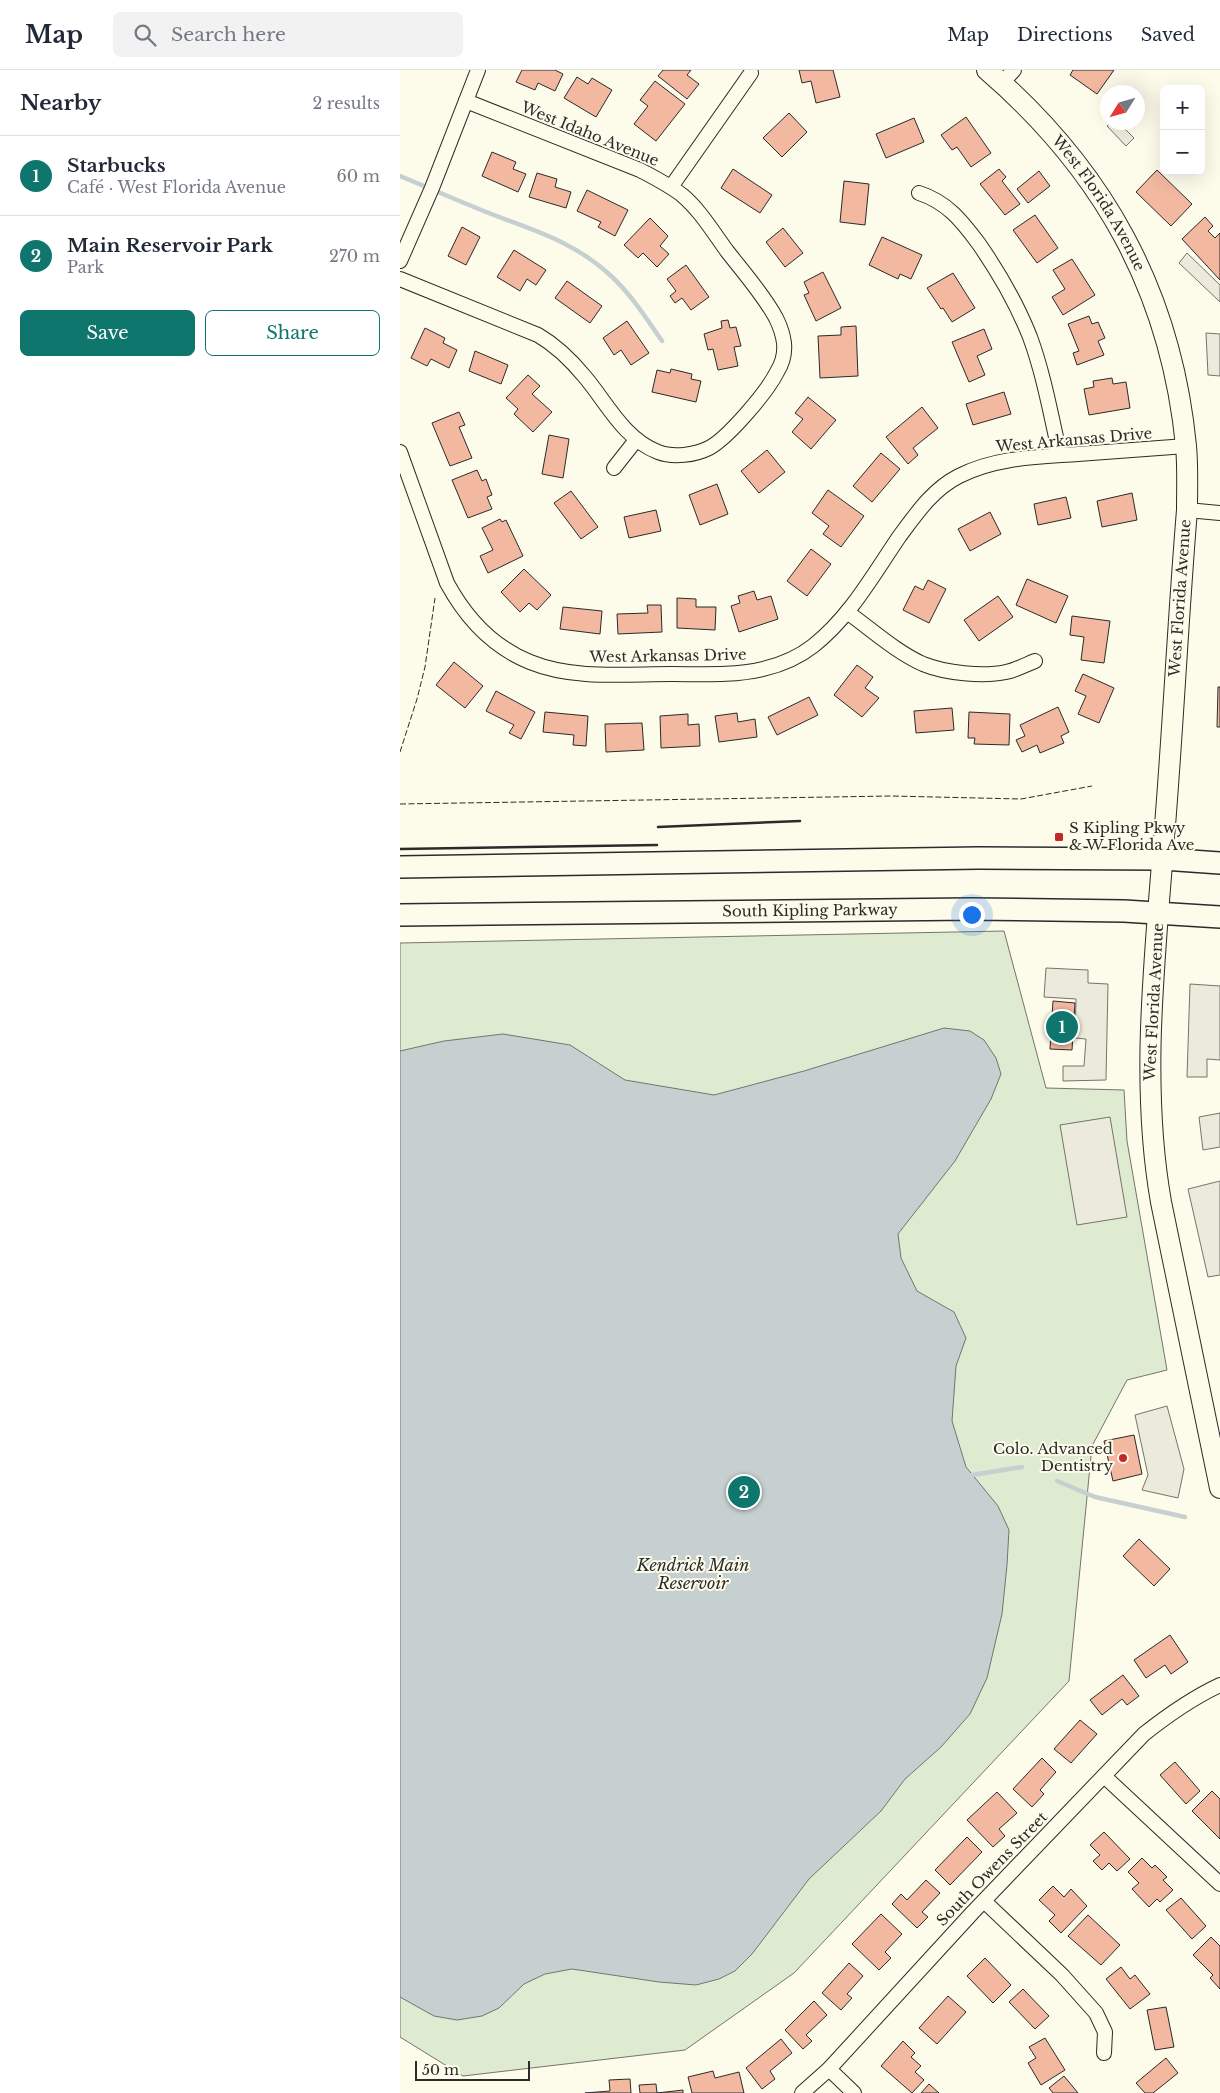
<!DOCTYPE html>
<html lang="en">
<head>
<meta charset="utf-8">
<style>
	:root { --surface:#fff; --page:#f2f2f3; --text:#1f2937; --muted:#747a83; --line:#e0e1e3; --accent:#0f766e }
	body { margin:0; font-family:"Libre Baskerville",serif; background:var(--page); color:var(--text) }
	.controls { position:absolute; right:15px; top:15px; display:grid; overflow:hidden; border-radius:8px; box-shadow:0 5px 20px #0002 }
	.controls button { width:45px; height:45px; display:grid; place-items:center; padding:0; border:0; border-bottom:1px solid var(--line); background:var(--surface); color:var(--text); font:25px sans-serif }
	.compass { position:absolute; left:700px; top:15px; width:45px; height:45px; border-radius:50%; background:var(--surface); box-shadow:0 5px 20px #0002; rotate:233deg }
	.scale { position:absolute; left:15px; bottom:12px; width:115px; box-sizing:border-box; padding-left:5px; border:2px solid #2b2b2b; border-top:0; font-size:14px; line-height:18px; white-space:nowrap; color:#2b2b2b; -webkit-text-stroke:4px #fdfbea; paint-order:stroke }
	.you { position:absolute; left:571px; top:844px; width:18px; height:18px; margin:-12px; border:4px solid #fff; border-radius:50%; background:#1a73e8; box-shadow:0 0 0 8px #1a73e833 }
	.badge { display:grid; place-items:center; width:32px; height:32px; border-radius:50%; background:var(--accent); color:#fff; font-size:16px; font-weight:700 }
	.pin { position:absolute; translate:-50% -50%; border:2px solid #fff; box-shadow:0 1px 5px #0006 }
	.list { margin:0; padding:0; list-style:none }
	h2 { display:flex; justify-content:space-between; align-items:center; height:65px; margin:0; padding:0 20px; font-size:21px }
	h2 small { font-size:16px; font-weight:400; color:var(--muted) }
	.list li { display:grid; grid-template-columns:32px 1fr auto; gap:15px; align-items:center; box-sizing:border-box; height:80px; padding:0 20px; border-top:1px solid var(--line) }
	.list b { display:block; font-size:19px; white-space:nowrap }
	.list p { margin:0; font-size:16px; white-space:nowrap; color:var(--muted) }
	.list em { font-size:16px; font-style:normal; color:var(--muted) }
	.actions { display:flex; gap:10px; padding:15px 20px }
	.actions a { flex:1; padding:11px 0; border:1px solid var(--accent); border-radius:8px; text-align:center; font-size:18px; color:var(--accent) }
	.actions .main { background:var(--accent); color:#fff }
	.icon { flex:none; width:28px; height:28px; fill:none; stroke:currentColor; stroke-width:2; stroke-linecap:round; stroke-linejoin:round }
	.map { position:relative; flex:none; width:820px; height:2023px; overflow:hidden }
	header { display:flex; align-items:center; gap:30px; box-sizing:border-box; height:70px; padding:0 25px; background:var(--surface); border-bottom:1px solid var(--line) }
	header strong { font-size:24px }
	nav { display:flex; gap:28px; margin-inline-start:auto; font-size:18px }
	.search { width:350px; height:45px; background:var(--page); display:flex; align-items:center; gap:12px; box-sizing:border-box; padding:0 18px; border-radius:8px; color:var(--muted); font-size:19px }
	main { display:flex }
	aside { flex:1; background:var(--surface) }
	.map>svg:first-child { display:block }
</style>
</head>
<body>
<header>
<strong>Map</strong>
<div class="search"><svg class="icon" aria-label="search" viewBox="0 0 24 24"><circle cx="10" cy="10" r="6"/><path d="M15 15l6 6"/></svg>Search here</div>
<nav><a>Map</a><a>Directions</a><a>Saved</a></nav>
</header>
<main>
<aside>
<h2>Nearby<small>2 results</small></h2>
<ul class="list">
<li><span class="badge">1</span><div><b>Starbucks</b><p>Café · West Florida Avenue</p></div><em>60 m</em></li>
<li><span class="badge">2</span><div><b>Main Reservoir Park</b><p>Park</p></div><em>270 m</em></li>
</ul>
<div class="actions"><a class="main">Save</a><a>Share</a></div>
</aside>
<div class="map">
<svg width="820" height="2023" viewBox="0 0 820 2023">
	<rect width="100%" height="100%" fill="#fdfbea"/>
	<path fill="#deebd1" stroke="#74746e" d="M604,861L646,1018L724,1020L727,1071L767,1300L727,1310L692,1376L669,1611L394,1903L285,1980L63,2006L0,1967V873Z"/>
	<g fill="#eceadb" stroke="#74746e">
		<path d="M711,53H719L734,68L726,76L707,56Z"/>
		<path d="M787,183L820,215V232L779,193Z"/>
		<path d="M806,263L820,264V306L808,305Z"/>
		<path d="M646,898L688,900V913L708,914L706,1010L663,1011V996H684L686,969L675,968L676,929L644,927Z"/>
		<path d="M790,914L820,916V990L807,989V1007H787Z"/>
		<path d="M820,1043V1077L803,1080L799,1047Z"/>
		<path d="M710,1047L727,1147L677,1155L660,1055Z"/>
		<path d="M820,1111V1205L808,1207L788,1119Z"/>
		<path d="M767,1336L784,1399L778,1428L742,1420L748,1405L735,1345Z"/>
	</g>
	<path fill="#c7d0d0" stroke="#74746e" d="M544,958L570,961L584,970L596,988L601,1004L591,1029L555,1091L498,1164L501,1188L517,1221L554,1242L566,1268L556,1296L552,1351L566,1397L598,1436L609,1460L607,1495L602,1544L587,1608L570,1644L541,1677L505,1709L481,1741L409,1809L352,1884L335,1901L319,1909L296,1915L259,1912L172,1899L145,1904L124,1914L99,1938L82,1946L57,1950L34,1946L0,1927V981L44,971L103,964L170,975L225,1010L314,1025L404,1001Z"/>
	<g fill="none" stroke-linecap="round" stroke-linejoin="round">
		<g stroke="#c7d0d0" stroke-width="4.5">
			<path d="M0,106C25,116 49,127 74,137C123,158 169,167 210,205C231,224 246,248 262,271"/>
			<path d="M572,1405L622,1397"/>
			<path d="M657,1411L695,1427L785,1447"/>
		</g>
	</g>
	<g fill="#f2b8a0" stroke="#2b2b2b">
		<path d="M122,0H155L163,4L155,21L138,13L135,20L116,12Z"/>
		<path d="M263,0H291L287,5L299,14L287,29L258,6Z"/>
		<path d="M399,0H433L440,27L416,33L411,11L402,13Z"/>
		<path d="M673,0H714L697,24L670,5Z"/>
		<path d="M177,7L188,14L192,8L212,20L196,47L164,28Z"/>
		<path d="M255,11L285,34L256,71L234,54L248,36L240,30Z"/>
		<path d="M389,43L407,62L382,87L363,68Z"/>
		<path d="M566,47L591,83L571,97L557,77L552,80L541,65Z"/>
		<path d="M514,48L524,72L486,88L476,64Z"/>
		<path d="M92,82L116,92L113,99L126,104L118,122L82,106Z"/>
		<path d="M333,99L372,125L360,143L321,118Z"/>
		<path d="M599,99L606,107L602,111L620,134L605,145L580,114Z"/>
		<path d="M757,100L792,134L771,156L736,122Z"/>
		<path d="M639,101L650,116L628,133L617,119Z"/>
		<path d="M137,103L157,109L155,117L171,122L166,138L129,127Z"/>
		<path d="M444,111L469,114L465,155L440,152Z"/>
		<path d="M187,120L228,140L215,166L198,157L201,152L177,141Z"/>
		<path d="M635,145L658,178L637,193L613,160Z"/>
		<path d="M805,147L813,156L808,161L815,168L820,163V210L782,169Z"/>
		<path d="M250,148L268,166L260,176L269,184L257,197L243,183L238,188L224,175Z"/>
		<path d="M62,157L80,167L66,195L48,186Z"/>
		<path d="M383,158L403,183L385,197L366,172Z"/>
		<path d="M482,167L522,185L511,209L500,204L498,209L469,195Z"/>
		<path d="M114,180L146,200L136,215L127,209L120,221L97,207Z"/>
		<path d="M672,189L695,225L663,245L652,227L665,219L653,200Z"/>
		<path d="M286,195L309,227L291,240L282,228L275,233L270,226L276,221L267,209Z"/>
		<path d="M423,202L441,238L416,251L404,225L409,223L404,212Z"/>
		<path d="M553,203L575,238L552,252L543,238L541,239L527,218Z"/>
		<path d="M167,211L202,236L190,253L155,228Z"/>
		<path d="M689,246L692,254L698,252L705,268L698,271L704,285L677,295L673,283L679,281L668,254Z"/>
		<path d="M328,250L330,258L336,257L341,276L334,277L338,296L318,300L313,279L308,280L304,264L322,258L321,251Z"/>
		<path d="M227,251L249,283L231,295L221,280L214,285L203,268Z"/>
		<path d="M456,256L458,306L420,308L418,266L441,265V257Z"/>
		<path d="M25,258L45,268L43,273L57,280L49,298L31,289L27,296L11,288Z"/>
		<path d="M584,259L592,279L577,286L585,305L569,312L552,272Z"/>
		<path d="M75,281L108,295L101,314L69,301Z"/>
		<path d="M271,299L292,304L291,309L301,311L296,332L252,322L257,300L270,303Z"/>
		<path d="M128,305L140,316L132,324L152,342L133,362L114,344L118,339L106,328Z"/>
		<path d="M712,308L713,314L726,312L730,338L689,345L684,319L694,317L693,311Z"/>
		<path d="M604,322L611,344L573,355L566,334Z"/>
		<path d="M408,327L436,350L411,379L392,362L403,349L395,343Z"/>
		<path d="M522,337L538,358L513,378L518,385L508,394L486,367Z"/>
		<path d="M59,342L65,355L59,357L72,388L50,396L32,353Z"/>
		<path d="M149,365L169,369L163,408L142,404Z"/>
		<path d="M367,380L385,402L359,423L341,401Z"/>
		<path d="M481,383L500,399L472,432L453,416Z"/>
		<path d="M77,400L82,411L86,409L92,425L87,427L92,439L68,448L52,410Z"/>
		<path d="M317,414L328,444L300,455L289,425Z"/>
		<path d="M428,420L464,446L441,477L423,464L429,456L412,443Z"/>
		<path d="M171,421L198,457L181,469L154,433Z"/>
		<path d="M732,423L737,450L702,457L697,431Z"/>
		<path d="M666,427L671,448L638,455L634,434Z"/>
		<path d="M256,440L261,461L229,468L224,447Z"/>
		<path d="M590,442L601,464L570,481L558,459Z"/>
		<path d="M100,449L102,452L106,450L123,486L88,503L80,486L93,480L82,458Z"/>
		<path d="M411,479L431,494L407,526L387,511Z"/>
		<path d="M124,499L151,525L137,540L129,533L120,542L101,522Z"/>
		<path d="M627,509L668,526L656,553L616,535Z"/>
		<path d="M528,510L546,519L529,553L503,540L515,516L523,520Z"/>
		<path d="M354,521L357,530L371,526L378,549L339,562L331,536L340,533L338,526Z"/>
		<path d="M598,526L613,547L579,571L564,550Z"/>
		<path d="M277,528L296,529V537H316L315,560L277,558Z"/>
		<path d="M247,535H261L262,562L218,564L217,544L248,543Z"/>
		<path d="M163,537L202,541L200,564L160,559Z"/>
		<path d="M672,546L710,551L704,593L681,590L684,567L670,565Z"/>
		<path d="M54,592L83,616L65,638L36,615Z"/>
		<path d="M457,595L473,607L465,618L479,628L462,647L434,625Z"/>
		<path d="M683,604L714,618L699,653L678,644L686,626L675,621Z"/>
		<path d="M818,617H820V657H817Z"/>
		<path d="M96,621L135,642L121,669L109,663L114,655L86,641Z"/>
		<path d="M409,627L418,645L377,665L368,647Z"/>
		<path d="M658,637L669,662L661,666L664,673L640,683L637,675L622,682L616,670L625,666L620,655Z"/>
		<path d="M552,638L554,660L516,663L514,641Z"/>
		<path d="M145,642L188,646L186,676L173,675L174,665L143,662Z"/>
		<path d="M569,642L610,644L609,675L574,674L575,668H568Z"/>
		<path d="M337,643L338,652L355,649L357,667L319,672L315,646Z"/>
		<path d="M288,644V655L299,654L300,676L261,678L260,646Z"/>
		<path d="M242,653L244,680L206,682L205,654Z"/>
		<path d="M653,931L675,933L672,980L650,979Z"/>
		<path d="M734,1365L742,1404L713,1411L704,1371Z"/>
		<path d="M739,1469L770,1499L754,1516L723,1486Z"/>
		<path d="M770,1565L788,1592L771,1604L765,1595L746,1608L734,1590Z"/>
		<path d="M723,1605L739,1626L727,1635L722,1629L702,1645L690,1630Z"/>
		<path d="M680,1650L697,1664L671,1693L654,1679Z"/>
		<path d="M642,1688L656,1702L640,1720L644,1724L632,1737L613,1719Z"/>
		<path d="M775,1692L800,1721L786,1734L760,1705Z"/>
		<path d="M812,1721L820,1729V1769L792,1741Z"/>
		<path d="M597,1722L617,1743L599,1759L605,1766L593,1777L567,1750Z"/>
		<path d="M704,1762L730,1789L717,1801L709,1793L702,1800L693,1791L700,1785L690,1775Z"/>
		<path d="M567,1767L582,1782L550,1815L535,1800Z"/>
		<path d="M742,1788L752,1798L755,1795L767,1807L763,1810L773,1820L760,1832L757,1829L749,1837L732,1819L739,1813L728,1802Z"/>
		<path d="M526,1810L540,1823L522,1842L528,1847L517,1858L492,1834L501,1824L507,1830Z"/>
		<path d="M653,1816L664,1827L671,1819L687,1836L661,1863L649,1851L655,1845L639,1830Z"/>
		<path d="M781,1828L806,1856L792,1869L766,1840Z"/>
		<path d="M481,1844L502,1864L485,1882L491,1888L479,1900L452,1874Z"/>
		<path d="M688,1845L720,1875L701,1895L668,1866Z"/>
		<path d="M811,1867L820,1876V1919L810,1908L813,1905L793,1885Z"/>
		<path d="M585,1888L611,1915L593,1933L567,1906Z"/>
		<path d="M449,1893L463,1906L447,1924L452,1928L441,1940L422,1923Z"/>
		<path d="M721,1897L730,1909L735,1905L750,1924L730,1939L706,1909Z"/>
		<path d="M623,1919L649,1946L635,1959L609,1932Z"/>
		<path d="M548,1926L566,1942L537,1974L519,1958Z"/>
		<path d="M414,1931L427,1945L406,1965L412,1971L403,1979L385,1960Z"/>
		<path d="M766,1937L774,1977L755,1980L747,1940Z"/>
		<path d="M645,1968L665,2000L641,2015L628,1993L636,1988L629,1977Z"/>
		<path d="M381,1969L392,1983L370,2001L375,2009L362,2019L346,1998Z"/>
		<path d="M503,1971L515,1983L511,1987L521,1996L515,2002L524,2010L512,2023L481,1996Z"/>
		<path d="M766,1988L778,2003L753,2023H745L736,2013Z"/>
		<path d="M313,2001L315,2008L339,2002L344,2023H292L288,2007Z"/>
		<path d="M664,2006L678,2023H653L649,2018Z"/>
		<path d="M230,2009L231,2023H185L210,2021L209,2010Z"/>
		<path d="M256,2014L257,2023L283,2020V2023H240L239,2015Z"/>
		<path d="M529,2014L539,2023H521Z"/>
	</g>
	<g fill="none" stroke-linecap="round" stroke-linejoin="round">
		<defs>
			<g id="street">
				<path d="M602,13L614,0"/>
				<path d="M271,117L351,3"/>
				<path d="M519,123C547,132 562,151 579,174C599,203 617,234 630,267C644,305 651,346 660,385"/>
				<path d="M0,191L32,118L78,0"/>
				<path d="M0,209L138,265C157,276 171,290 185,307C207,333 224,369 258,382C273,388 295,385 309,378C328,368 367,322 377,302C382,294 385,283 384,273C383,265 380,256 376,248C363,224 344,203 327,181C313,162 300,140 282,125C269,115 255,108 240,100L66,31"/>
				<path d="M0,382L47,513C66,548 93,577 130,592C174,610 226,604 272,604C302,604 333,606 363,599C380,595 399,587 413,576C450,547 473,505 499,467C516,444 533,419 559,406C596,387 638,387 678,384C714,381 750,379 786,376"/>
				<path d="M214,398L236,370"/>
				<path d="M787,440L820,443"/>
				<path d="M447,542C471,559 496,582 523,594C545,603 583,607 606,602C616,600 625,595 635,591"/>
				<path d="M704,1706L820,1814"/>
				<path d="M585,1832L662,1905L696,1943L705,1962L704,1983"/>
				<path d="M429,1999L454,2023"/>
				<path d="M402,2023L429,1999L573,1842L744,1664C768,1645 792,1628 820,1615"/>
			</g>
			<g id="secondary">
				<path id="s1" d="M587,0C703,100 771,221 786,376C788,397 787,419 787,440C778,549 773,659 764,768C755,888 740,1013 761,1132L820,1418"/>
			</g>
			<g id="primary">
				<path d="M0,797L579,788L763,789L820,793"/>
				<path id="s2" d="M0,845L571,839L724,841L820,847"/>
			</g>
		</defs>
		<use href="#street" stroke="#2b2b2b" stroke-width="16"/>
		<use href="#secondary" stroke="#2b2b2b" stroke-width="22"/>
		<use href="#primary" stroke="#2b2b2b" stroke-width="24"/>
		<use href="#street" stroke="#fdfbea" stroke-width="14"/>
		<use href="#secondary" stroke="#fdfbea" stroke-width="20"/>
		<use href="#primary" stroke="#fdfbea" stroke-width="21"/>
		<g stroke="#2b2b2b" stroke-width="1" stroke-dasharray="6 2.5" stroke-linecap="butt">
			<path d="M0,682L17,629L25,597L35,528"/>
			<path d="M0,734L491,726L621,729L692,716"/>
		</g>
		<g stroke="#2b2b2b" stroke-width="2.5">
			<path d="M762,67L764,64"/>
			<path d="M258,757L400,751"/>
			<path d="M0,779L257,775"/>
		</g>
	</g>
	<g fill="#c62828" stroke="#fdfbea" stroke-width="2">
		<rect x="654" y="762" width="10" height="10" rx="2.5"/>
		<circle cx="723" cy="1388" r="5"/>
	</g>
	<g text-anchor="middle" stroke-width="4" stroke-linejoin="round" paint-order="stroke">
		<g font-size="15" fill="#2b2b2b" stroke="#fdfbea">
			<text transform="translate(190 64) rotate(22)" y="5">West Idaho Avenue</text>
			<text dy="5" stroke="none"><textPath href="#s1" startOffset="175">West Florida Avenue</textPath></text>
			<text transform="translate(674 370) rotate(-5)" y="5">West Arkansas Drive</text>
			<text transform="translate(780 528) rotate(-86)" y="5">West Florida Avenue</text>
			<text transform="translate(268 586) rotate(-1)" y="5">West Arkansas Drive</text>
			<text dy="5" stroke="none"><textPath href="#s2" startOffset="410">South Kipling Parkway</textPath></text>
			<text transform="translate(754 932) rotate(-87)" y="5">West Florida Avenue</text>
			<text transform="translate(592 1799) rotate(-46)" y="5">South Owens Street</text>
		</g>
		<g font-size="15" fill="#2b2b2b" stroke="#fdfbea" text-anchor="start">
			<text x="669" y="763">S Kipling Pkwy<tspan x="669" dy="17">&amp; W Florida Ave</tspan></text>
			<text x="713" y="1384" text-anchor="end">Colo. Advanced<tspan x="713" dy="17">Dentistry</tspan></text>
		</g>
		<g font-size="16" font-style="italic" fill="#2b2b2b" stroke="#fdfbea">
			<text x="293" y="1501">Kendrick Main<tspan x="293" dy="18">Reservoir</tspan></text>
		</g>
	</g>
</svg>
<div class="controls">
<button>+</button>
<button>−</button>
</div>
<svg class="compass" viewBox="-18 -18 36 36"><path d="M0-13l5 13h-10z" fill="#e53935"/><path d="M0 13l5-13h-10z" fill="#747a83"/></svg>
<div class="scale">50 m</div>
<div class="you"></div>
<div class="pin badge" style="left:662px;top:957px">1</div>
<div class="pin badge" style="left:344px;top:1422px">2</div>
</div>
</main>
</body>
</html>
